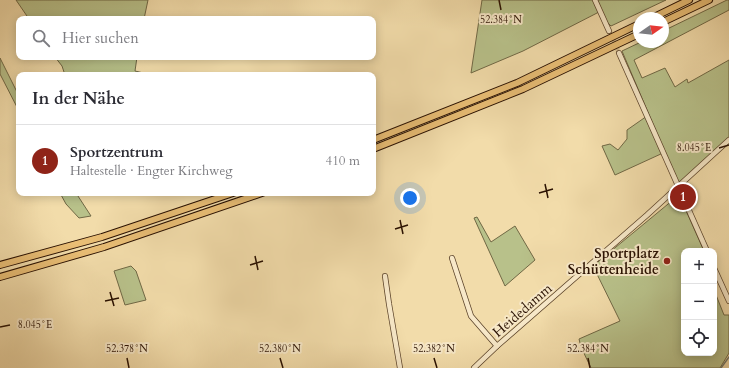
<!DOCTYPE html>
<html lang="de">
<head>
<meta charset="utf-8">
<style>
	:root { --surface:#fff; --page:#f2f2f3; --text:#2b2b33; --muted:#7c7c81; --line:#e1e1e2; --accent:#8f2418 }
	body { margin:0; font-family:Cardo,serif; background:var(--page); color:var(--text) }
	.controls { position:absolute; right:12px; bottom:12px; display:grid; overflow:hidden; border-radius:8px; box-shadow:0 2px 10px #0003 }
	.controls button { width:36px; height:36px; display:grid; place-items:center; padding:0; border:0; border-bottom:1px solid var(--line); background:var(--surface); color:var(--text); font:20px sans-serif }
	.compass { position:absolute; left:633px; top:12px; width:36px; height:36px; border-radius:50%; background:var(--surface); box-shadow:0 2px 10px #0003; rotate:76deg }
	.you { position:absolute; left:410px; top:198px; width:14px; height:14px; margin:-10px; border:3px solid #fff; border-radius:50%; background:#1a73e8; box-shadow:0 0 0 6px #1a73e833 }
	.badge { display:grid; place-items:center; width:26px; height:26px; border-radius:50%; background:var(--accent); color:#fff; font-size:13px; font-weight:700 }
	.pin { position:absolute; translate:-50% -50%; border:2px solid #fff; box-shadow:0 1px 4px #0006 }
	.list { margin:0; padding:0; list-style:none }
	h2 { display:flex; justify-content:space-between; align-items:center; height:52px; margin:0; padding:0 16px; font-size:17px }
	h2 small { font-size:13px; font-weight:400; color:var(--muted) }
	.list li { display:grid; grid-template-columns:26px 1fr auto; gap:12px; align-items:center; box-sizing:border-box; height:72px; padding:0 16px; border-top:1px solid var(--line) }
	.list b { display:block; font-size:15px; white-space:nowrap }
	.list p { margin:0; font-size:13px; white-space:nowrap; color:var(--muted) }
	.list em { font-size:13px; font-style:normal; color:var(--muted) }
	.icon { flex:none; width:22px; height:22px; fill:none; stroke:currentColor; stroke-width:2; stroke-linecap:round; stroke-linejoin:round }
	.map { position:relative; flex:none; width:729px; height:368px; overflow:hidden }
	.search { position:absolute; background:var(--surface); box-shadow:0 2px 10px #0003; left:16px; top:16px; width:360px; height:44px; display:flex; align-items:center; gap:10px; box-sizing:border-box; padding:0 14px; border-radius:8px; color:var(--muted); font-size:15px }
	.panel { position:absolute; background:var(--surface); box-shadow:0 2px 10px #0003; left:16px; top:72px; width:360px; height:124px; border-radius:8px }
	.map>svg:first-child { display:block }
</style>
</head>
<body>
<div class="map">
<svg width="729" height="368" viewBox="0 0 729 368">
	<rect width="100%" height="100%" fill="#f2dcaa"/>
	<filter id="stains"><feTurbulence type="fractalNoise" baseFrequency=".005" numOctaves="4"/><feColorMatrix values="0 0 0 0 .2 0 0 0 0 .09 0 0 0 0 .02 0 0 0 .5 -.17"/></filter>
	<radialGradient id="worn" r=".72"><stop offset=".6" stop-color="#630" stop-opacity="0"/><stop offset="1" stop-color="#630" stop-opacity=".3"/></radialGradient>
	<g fill="#b8c18a" stroke="#706845">
		<path d="M16,0H148L144,19H29Z"/>
		<path d="M482,0H593L599,12L523,51L471,73Z"/>
		<path d="M595,0H666L611,26L605,20Z"/>
		<path d="M727,0H729V10L634,60L642,78L665,68L675,87L687,79L688,83L729,60V140L678,186L674,174L622,51L641,42H663V31Z"/>
		<path d="M55,57H137L135,71L152,75H65L62,66Z"/>
		<path d="M0,58L19,96V111L0,74Z"/>
		<path d="M647,116L663,153L615,175L602,146L610,144L618,150L627,139V130Z"/>
		<path d="M60,193H76L91,216L79,218L66,204Z"/>
		<path d="M679,195L704,251H684V353H714V290L724,315H729V353L720,368H591L581,347L579,339L620,321L593,266Z"/>
		<path d="M477,217L491,242L515,226L535,260L505,286L474,218Z"/>
		<path d="M131,266L136,271L146,300L125,305L114,271Z"/>
	</g>
	<g fill="none" stroke-linecap="round" stroke-linejoin="round">
		<path stroke="#6f766a" stroke-width="1.5" d="M721,368L729,357"/>
		<path stroke="#d4bd90" stroke-width="4.5" stroke-dasharray="4.5 2" stroke-linecap="butt" d="M611,34L619,53"/>
		<defs>
			<g id="minor">
				<path d="M595,0L609,31"/>
				<path d="M619,53L707,251"/>
				<path d="M452,258L471,316L497,346"/>
				<path d="M714,268L729,301"/>
				<path d="M385,276L389,304L400,368"/>
				<path d="M474,368L497,346L647,215L729,140"/>
			</g>
			<g id="highway">
				<path d="M652,18L689,0"/>
				<path d="M663,22L709,0"/>
				<path d="M373,140L517,83L639,24"/>
				<path d="M373,149L523,89L639,34"/>
				<path d="M0,265L102,237L233,193"/>
				<path d="M0,277L104,247L262,193"/>
			</g>
		</defs>
		<use href="#minor" stroke="#5b432a" stroke-width="6"/>
		<use href="#highway" stroke="#291000" stroke-width="8"/>
		<use href="#minor" stroke="#f7e8c8" stroke-width="4.5"/>
		<use href="#highway" stroke="#e9be75" stroke-width="6"/>
	</g>
	<path fill="none" stroke="#291000" stroke-width="1.5" d="M499,0L501,10M719,148L729,145M545,184L548,198M539,193L553,189M400,220L403,234M395,229L408,225M255,256L258,270M250,265L263,261M110,292L114,306M105,301L119,298M0,327L10,325M127,358L129,368M280,358L283,368M434,358L437,368M588,358L590,368"/>
	<circle fill="#8f2418" stroke="#f7e8c8" stroke-width="1.5" cx="667" cy="261" r="4"/>
	<g text-anchor="middle" stroke-width="4" stroke-linejoin="round" paint-order="stroke">
		<g font-size="14" font-weight="bold" fill="#291000" stroke="#f7e8c8" text-anchor="end">
			<text x="659" y="258">Sportplatz<tspan x="659" dy="16">Schüttenheide</tspan></text>
		</g>
		<g font-size="14" fill="#291000" stroke="#f7e8c8">
			<text transform="translate(522 310) rotate(-41)" y="5">Heidedamm</text>
		</g>
	</g>
	<g font-size="10" text-anchor="middle" fill="#291000" stroke="#f7e8c8" stroke-width="4" stroke-linejoin="round" paint-order="stroke">
		<text x="501" y="23">52.384°N</text>
		<text x="694" y="151">8.045°E</text>
		<text x="35" y="328">8.045°E</text>
		<text x="127" y="352">52.378°N</text>
		<text x="280" y="352">52.380°N</text>
		<text x="434" y="352">52.382°N</text>
		<text x="588" y="352">52.384°N</text>
	</g>
	<rect width="100%" height="100%" filter="url(#stains)"/>
	<rect width="100%" height="100%" fill="url(#worn)"/>
</svg>
<div class="controls">
<button>+</button>
<button>−</button>
<button><svg class="icon" aria-label="locate" viewBox="0 0 24 24"><circle cx="12" cy="12" r="6"/><path d="M12 2v4M12 18v4M2 12h4M18 12h4"/></svg></button>
</div>
<svg class="compass" viewBox="-18 -18 36 36"><path d="M0-13l5 13h-10z" fill="#e53935"/><path d="M0 13l5-13h-10z" fill="#7c7c81"/></svg>
<div class="you"></div>
<div class="pin badge" style="left:683px;top:197px">1</div>
<div class="search"><svg class="icon" aria-label="search" viewBox="0 0 24 24"><circle cx="10" cy="10" r="6"/><path d="M15 15l6 6"/></svg>Hier suchen</div>
<section class="panel">
<h2>In der Nähe<small></small></h2>
<ul class="list">
<li><span class="badge">1</span><div><b>Sportzentrum</b><p>Haltestelle · Engter Kirchweg</p></div><em>410 m</em></li>
</ul>
</section>
</div>
</body>
</html>
